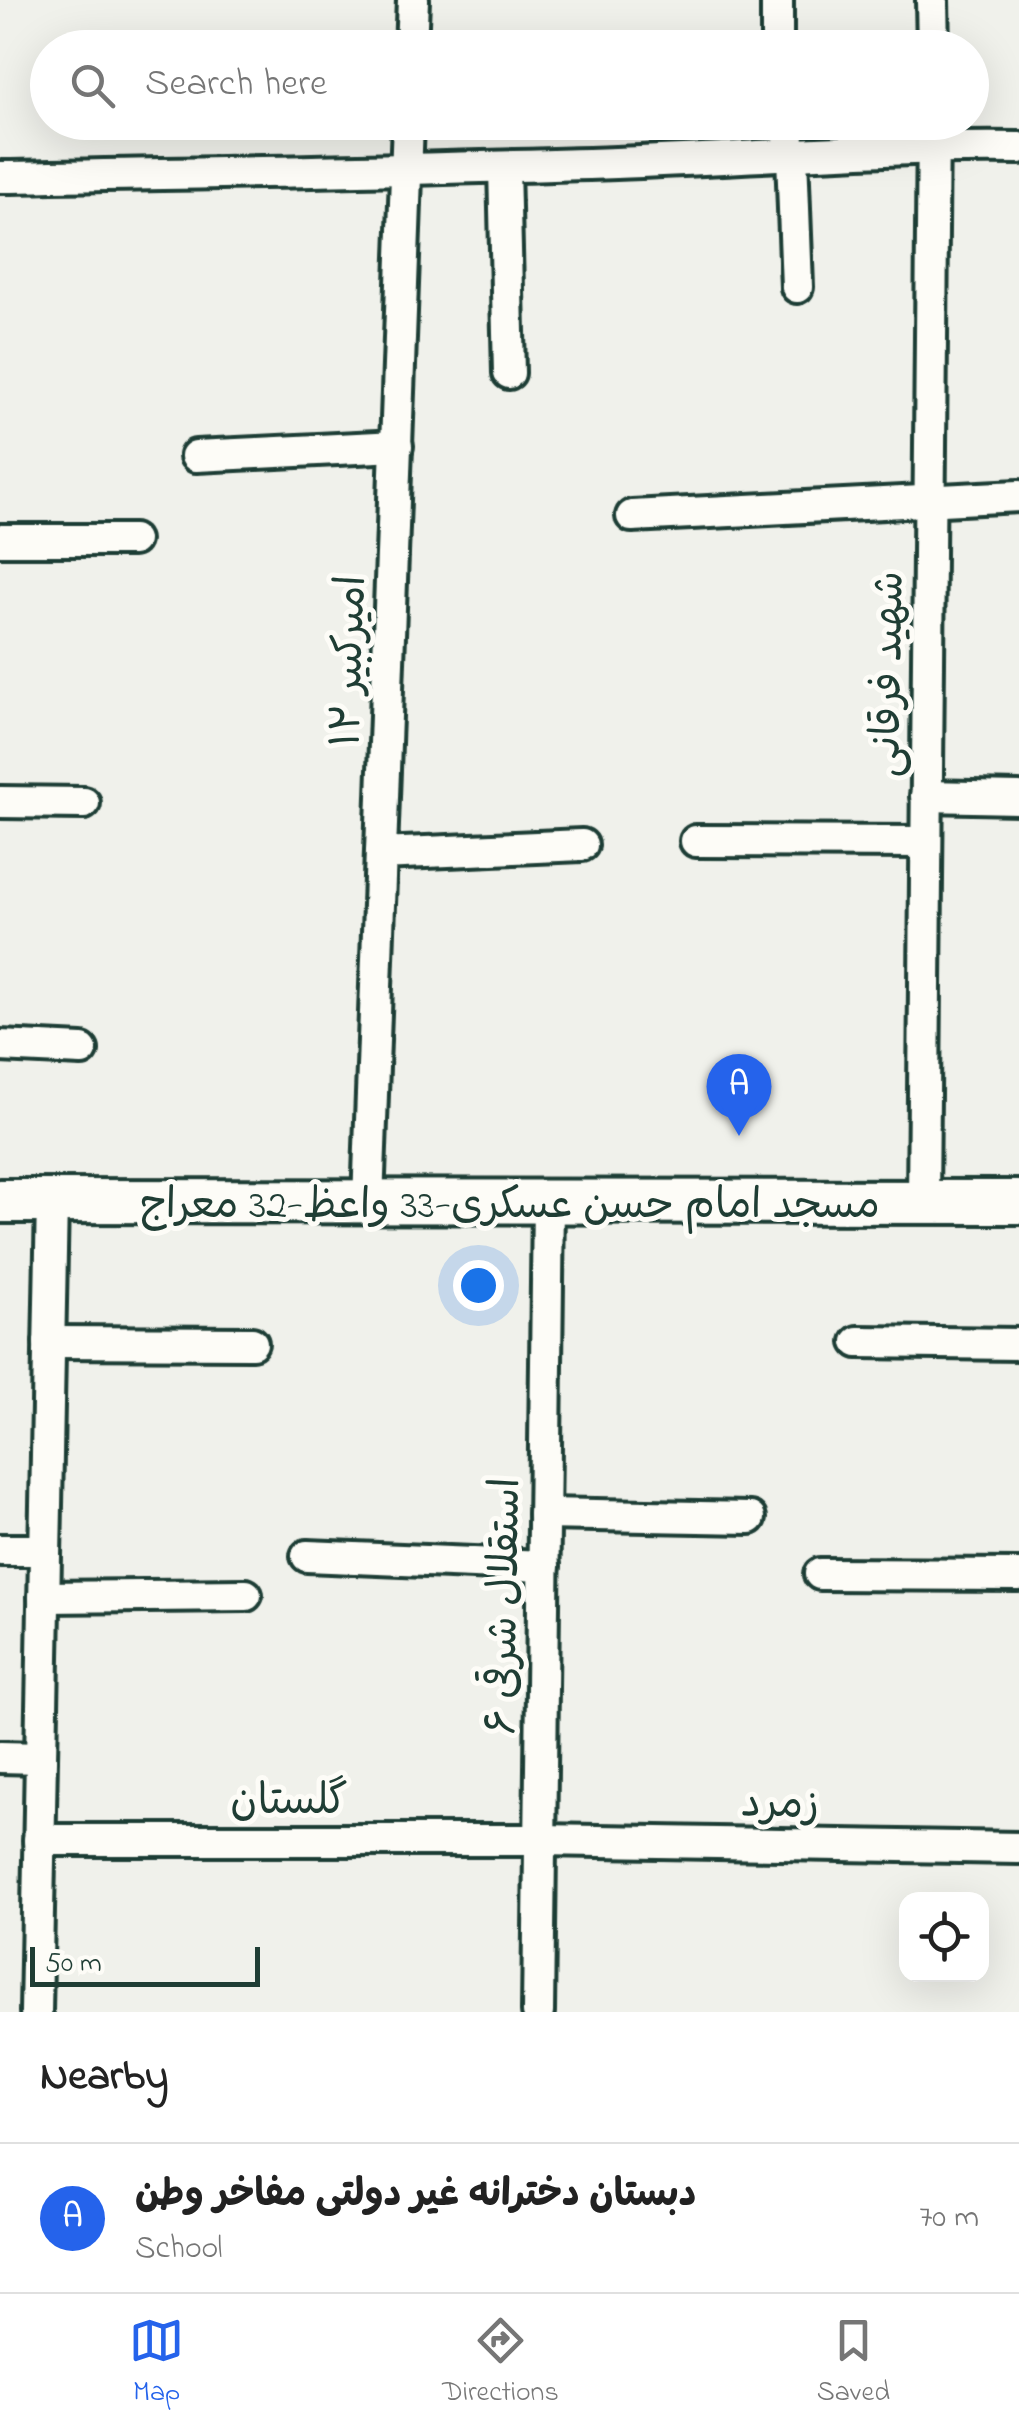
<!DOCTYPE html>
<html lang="en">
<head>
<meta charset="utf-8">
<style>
	:root { --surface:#fff; --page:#f6f6f6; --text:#222; --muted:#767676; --line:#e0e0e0; --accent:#2563eb }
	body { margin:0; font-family:"Indie Flower","Playpen Sans Arabic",sans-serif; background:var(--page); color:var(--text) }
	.controls { position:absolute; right:30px; bottom:30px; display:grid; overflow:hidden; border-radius:20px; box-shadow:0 10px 40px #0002 }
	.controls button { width:90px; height:90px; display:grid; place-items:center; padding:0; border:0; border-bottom:2px solid var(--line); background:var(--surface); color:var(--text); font:50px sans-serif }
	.scale { position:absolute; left:30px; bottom:25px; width:230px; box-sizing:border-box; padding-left:10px; border:5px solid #1f3d34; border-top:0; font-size:28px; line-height:35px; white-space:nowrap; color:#1f3d34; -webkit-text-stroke:8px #fdfcf7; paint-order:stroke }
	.you { position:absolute; left:478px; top:1285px; width:35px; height:35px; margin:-25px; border:8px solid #fff; border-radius:50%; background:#1a73e8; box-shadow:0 0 0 15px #1a73e833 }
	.badge { display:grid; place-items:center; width:65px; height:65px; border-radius:50%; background:var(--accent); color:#fff; font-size:32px; font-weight:700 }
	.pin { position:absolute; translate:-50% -82px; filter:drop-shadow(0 2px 5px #0008) }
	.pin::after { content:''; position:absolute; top:52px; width:35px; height:30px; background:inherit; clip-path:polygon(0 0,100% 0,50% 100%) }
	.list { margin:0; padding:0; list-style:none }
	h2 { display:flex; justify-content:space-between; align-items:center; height:130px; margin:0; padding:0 40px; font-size:42px }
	h2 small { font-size:32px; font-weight:400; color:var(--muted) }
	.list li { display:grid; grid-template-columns:65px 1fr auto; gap:30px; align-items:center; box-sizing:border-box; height:150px; padding:0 40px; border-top:2px solid var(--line) }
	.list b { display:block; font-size:38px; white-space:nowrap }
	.list p { margin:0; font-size:32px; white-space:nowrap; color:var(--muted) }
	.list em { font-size:32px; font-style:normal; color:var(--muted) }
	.icon { flex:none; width:55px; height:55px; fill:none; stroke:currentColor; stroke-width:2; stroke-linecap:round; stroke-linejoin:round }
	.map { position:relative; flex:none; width:1019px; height:2012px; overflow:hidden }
	.search { position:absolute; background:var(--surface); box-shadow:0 10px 40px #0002; left:30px; right:30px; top:30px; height:110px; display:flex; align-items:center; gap:25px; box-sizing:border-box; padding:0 35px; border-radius:55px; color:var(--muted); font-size:38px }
	.sheet { height:280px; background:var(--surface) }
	nav { display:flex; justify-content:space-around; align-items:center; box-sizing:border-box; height:140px; border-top:2px solid var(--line); background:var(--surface); font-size:28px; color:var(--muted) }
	nav a { display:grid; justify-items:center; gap:5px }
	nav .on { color:var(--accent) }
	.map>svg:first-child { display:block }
</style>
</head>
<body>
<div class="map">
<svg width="1019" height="2012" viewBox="0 0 1019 2012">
	<rect width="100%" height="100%" fill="#f0f1eb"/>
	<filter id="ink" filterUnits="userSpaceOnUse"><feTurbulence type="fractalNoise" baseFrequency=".01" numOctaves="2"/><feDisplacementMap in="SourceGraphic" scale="20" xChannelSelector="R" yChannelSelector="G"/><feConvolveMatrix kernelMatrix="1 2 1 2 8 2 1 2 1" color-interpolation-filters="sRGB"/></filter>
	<g filter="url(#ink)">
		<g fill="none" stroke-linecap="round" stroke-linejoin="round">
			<defs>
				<g id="street">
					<path d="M777,0V48"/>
					<path d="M932,0L933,48"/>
					<path d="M411,48L413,0"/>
					<path d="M785,122L792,156L797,287"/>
					<path d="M504,167L509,373"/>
					<path d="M0,177C205,173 411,170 616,163C750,158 885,146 1019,148"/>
					<path d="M196,456L397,446"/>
					<path d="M632,516L1019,496"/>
					<path d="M0,540H133"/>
					<path d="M926,796L1019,798"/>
					<path d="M0,802L84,803"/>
					<path d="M696,841L926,842"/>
					<path d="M381,854L582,845"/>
					<path d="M0,1046L82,1050"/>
					<path d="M368,1202L408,122"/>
					<path d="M923,1202L933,122"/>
					<path d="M49,1342L252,1343"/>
					<path d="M858,1342L1019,1344"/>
					<path d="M544,1514L750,1518"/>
					<path d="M0,1550H45"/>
					<path d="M307,1556L544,1566"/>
					<path d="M820,1574L1019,1575"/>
					<path d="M44,1597L246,1595"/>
					<path d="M0,1757L41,1758"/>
					<path d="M39,1840H540L1019,1848"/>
					<path d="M36,2012L52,1201"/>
					<path d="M538,2012L548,1202"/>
				</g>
				<path id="secondary" d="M0,1201L1019,1202"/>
			</defs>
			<use href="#street" stroke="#1f3d34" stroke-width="38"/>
			<use href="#secondary" stroke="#1f3d34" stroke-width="50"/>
			<use href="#street" stroke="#fdfcf7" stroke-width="30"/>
			<use href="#secondary" stroke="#fdfcf7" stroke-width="42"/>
		</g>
	</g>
	<g text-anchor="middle" stroke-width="10" stroke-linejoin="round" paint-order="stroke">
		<g font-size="42" fill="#1f3d34" stroke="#fdfcf7">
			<text transform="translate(346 661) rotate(-88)" y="15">امیرکبیر ۱۲</text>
			<text transform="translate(885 674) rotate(-89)" y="15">شهید فرقانی</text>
			<text x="510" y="1217">مسجد امام حسن عسکری-33 واعظ-32 معراج</text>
			<text transform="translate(501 1606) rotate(-89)" y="15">استقلال شرقی ۶</text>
			<text x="289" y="1813">گلستان</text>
			<text transform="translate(780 1801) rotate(1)" y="15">زمرد</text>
		</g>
	</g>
</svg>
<div class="controls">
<button><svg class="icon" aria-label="locate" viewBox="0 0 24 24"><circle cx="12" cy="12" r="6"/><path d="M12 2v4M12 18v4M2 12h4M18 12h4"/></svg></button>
</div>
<div class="scale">50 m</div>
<div class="you"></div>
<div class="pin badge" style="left:739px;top:1136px">A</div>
<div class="search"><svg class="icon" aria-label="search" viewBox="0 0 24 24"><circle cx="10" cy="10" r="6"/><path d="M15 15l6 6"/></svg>Search here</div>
</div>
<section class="sheet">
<h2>Nearby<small></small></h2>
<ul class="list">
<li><span class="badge">A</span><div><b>دبستان دخترانه غیر دولتی مفاخر وطن</b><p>School</p></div><em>70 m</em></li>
</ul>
</section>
<nav>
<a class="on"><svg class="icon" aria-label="map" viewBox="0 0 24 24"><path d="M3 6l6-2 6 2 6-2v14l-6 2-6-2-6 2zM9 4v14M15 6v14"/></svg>Map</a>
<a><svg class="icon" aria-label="directions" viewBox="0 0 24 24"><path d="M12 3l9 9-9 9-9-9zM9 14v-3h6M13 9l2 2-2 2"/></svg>Directions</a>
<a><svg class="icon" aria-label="saved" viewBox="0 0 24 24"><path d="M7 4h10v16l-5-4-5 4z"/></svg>Saved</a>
</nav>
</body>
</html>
